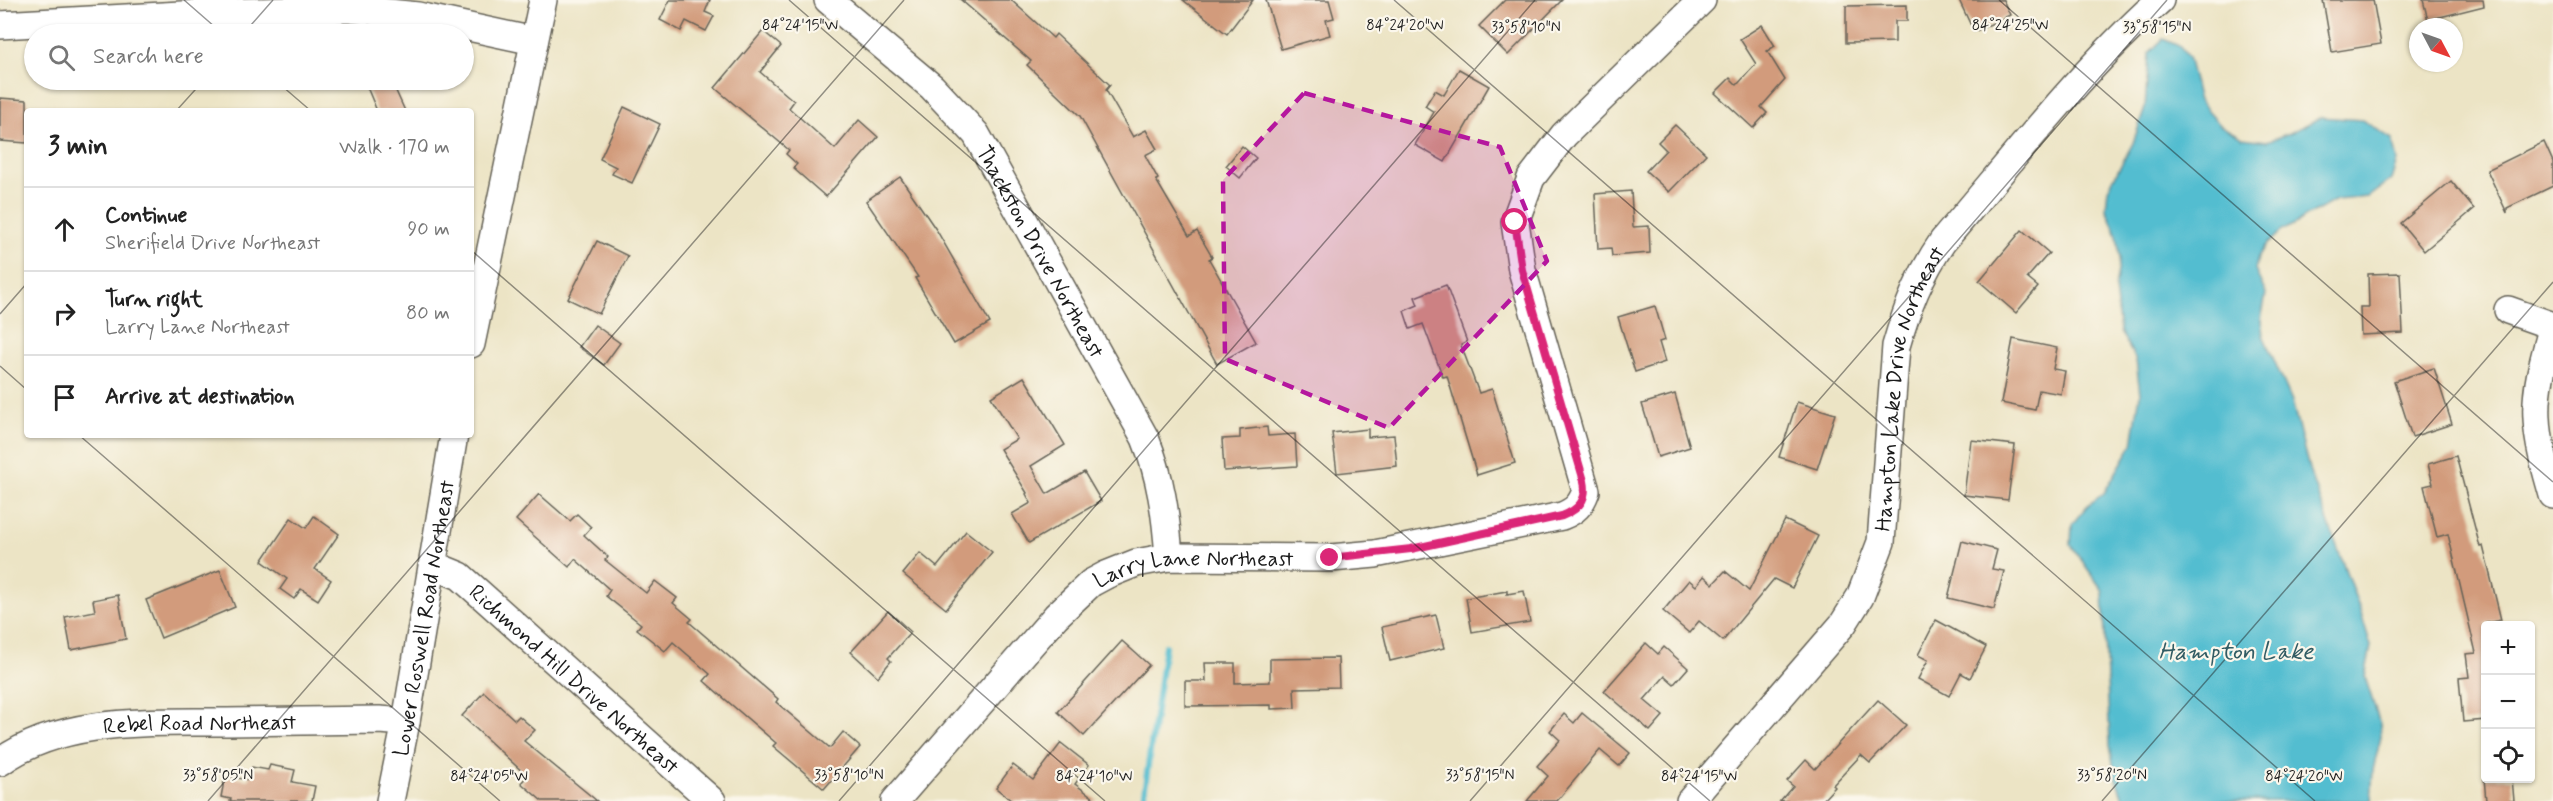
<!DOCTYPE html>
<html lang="en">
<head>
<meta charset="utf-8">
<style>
	:root { --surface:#fff; --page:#f6f6f6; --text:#222; --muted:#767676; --line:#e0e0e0 }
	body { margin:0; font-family:Mynerve,sans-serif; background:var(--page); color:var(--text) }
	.controls { position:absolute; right:18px; bottom:18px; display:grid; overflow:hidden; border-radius:6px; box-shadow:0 2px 4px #0004 }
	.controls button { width:54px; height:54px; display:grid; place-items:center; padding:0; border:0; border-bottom:2px solid var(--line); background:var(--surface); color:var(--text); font:30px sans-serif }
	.compass { position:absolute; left:2409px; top:18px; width:54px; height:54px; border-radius:50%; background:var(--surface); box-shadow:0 2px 4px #0004; rotate:131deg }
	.stop { position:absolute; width:18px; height:18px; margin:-14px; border:4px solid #db2777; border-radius:50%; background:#fff }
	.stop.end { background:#db2777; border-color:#fff; box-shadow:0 2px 6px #0008 }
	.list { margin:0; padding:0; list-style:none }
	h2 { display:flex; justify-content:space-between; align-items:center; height:78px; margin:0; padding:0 24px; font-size:26px }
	h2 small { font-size:20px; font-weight:400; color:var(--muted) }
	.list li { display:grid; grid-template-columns:39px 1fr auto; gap:18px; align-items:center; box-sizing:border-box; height:84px; padding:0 24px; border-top:2px solid var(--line) }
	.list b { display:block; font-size:22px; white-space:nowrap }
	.list p { margin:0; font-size:20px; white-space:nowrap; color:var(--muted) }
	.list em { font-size:20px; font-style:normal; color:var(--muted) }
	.icon { flex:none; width:33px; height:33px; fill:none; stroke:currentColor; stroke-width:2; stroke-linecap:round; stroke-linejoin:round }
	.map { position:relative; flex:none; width:2553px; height:801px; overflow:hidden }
	.search { position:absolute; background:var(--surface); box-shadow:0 2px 4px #0004; left:24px; top:24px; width:450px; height:66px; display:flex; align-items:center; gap:15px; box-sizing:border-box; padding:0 21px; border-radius:33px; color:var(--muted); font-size:22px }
	.panel { position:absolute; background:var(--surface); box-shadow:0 2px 4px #0004; left:24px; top:108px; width:450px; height:330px; border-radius:6px }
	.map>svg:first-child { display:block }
</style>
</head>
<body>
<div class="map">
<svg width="2553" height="801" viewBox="0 0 2553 801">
	<rect width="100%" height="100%" fill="#fbf7ec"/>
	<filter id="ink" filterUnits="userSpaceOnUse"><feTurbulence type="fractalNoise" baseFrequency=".0167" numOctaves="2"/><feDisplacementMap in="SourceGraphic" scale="12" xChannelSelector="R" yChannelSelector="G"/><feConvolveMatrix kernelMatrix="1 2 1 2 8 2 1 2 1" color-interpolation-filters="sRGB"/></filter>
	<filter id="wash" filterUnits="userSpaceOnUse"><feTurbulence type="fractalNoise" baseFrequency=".008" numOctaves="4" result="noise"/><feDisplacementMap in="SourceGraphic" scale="24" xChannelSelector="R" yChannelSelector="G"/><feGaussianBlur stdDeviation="1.35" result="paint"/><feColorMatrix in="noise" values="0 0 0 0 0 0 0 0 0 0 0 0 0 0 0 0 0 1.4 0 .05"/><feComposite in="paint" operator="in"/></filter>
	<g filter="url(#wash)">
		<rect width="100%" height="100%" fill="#ece4c5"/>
		<path fill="#53bdd0" stroke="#386c76" stroke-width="1.5" d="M2163,39L2179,46L2188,57L2199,101L2221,126L2242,138L2267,141L2290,133L2321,117L2362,120L2392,139L2397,161L2391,180L2368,197L2336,200L2282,231L2265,246L2258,257L2255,270L2266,294L2261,320L2263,335L2292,401L2309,469L2361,613L2371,646L2365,677L2380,724L2381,737L2373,770L2371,801H2124L2115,776L2110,745L2103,591L2071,545L2072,524L2087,506L2104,493L2132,445L2140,394L2136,360L2120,331L2115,289L2120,258L2117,236L2106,208L2108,189L2133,143L2145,108L2149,53Z"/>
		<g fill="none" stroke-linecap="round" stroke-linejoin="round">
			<path stroke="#53bdd0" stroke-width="6" d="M1143,801L1165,646"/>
		</g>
		<g id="blocks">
			<g fill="#d29b7b">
				<path d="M670,0H710L705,12L714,16L706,31L686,21L681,31L660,20Z"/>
				<path d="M961,0H1011L1053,38L1056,34L1110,85L1106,90L1133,137L1146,130L1157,149L1145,155L1158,179L1156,180L1189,236L1197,231L1212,257L1209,259L1256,342L1217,364L1080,116L1027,65L1031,61Z"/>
				<path d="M1183,0H1253L1227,34Z"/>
				<path d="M1266,0H1329L1334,18L1326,20L1330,35L1281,49Z"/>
				<path d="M1505,0H1562L1508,55L1479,26Z"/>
				<path d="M1959,0H2003L2010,15L1974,32Z"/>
				<path d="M2323,0H2373L2381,44L2332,52Z"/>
				<path d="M2423,0H2483L2484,6L2428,20Z"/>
				<path d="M1907,5V21H1895V42L1846,43V6Z"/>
				<path d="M1762,25L1775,46L1767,51L1785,80L1761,107L1767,113L1753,128L1715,93L1730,78L1737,85L1756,64L1740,39Z"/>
				<path d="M763,31L781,46L760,72L794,101L789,108L835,149L859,120L878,137L826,197L793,168L797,164L786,154L789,150L715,88Z"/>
				<path d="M1459,69L1489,86L1445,162L1415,145L1434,112L1425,106L1435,90L1444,95Z"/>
				<path d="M364,80H391L405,111H377Z"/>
				<path d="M0,98L27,100V143L0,141Z"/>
				<path d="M624,107L660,124L632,183L612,174L616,167L600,159Z"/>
				<path d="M1675,125L1706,154L1669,192L1646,171L1666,150L1658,142Z"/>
				<path d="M2544,142L2553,162V186L2507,208V213L2487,170Z"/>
				<path d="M1242,146L1256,158L1240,178L1226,166Z"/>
				<path d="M900,177L937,231L990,323L954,344L915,278L918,277L866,201Z"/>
				<path d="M2451,181L2474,209L2424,251L2401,223Z"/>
				<path d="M1631,191L1633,227L1649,226L1650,253L1612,256L1611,248L1598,249L1595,194Z"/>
				<path d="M2022,230L2049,253L2027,278L2038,287L2016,313L1979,281Z"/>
				<path d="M597,241L628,256L599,314L568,299Z"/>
				<path d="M2400,273L2403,333L2361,335L2360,307H2369L2368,274Z"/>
				<path d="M1446,285L1467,342L1461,345L1479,393L1492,389L1515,463L1477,475L1447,376L1443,377L1423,324L1410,329L1404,311L1418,305L1415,297Z"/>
				<path d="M1655,306L1665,340L1659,342L1665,362L1635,372L1618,317Z"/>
				<path d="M595,325L620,343L604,365L579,347Z"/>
				<path d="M2013,339L2057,348L2053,369L2065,371L2061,394L2039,390L2035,410L2001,403Z"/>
				<path d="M2434,368L2452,424L2412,437L2394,381Z"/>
				<path d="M1024,377L1065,445L1031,466L1047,494L1084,472L1101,501L1029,543L1012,514L1031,503L1026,494L1027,493L1000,449L1017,439L991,397Z"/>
				<path d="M1675,394L1690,447L1658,457L1642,404Z"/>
				<path d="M1797,402L1835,414L1817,469L1779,457Z"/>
				<path d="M1267,427L1268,436L1295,434L1297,466L1224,471L1222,439L1240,438V430Z"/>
				<path d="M1368,429V437L1394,435L1397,466L1337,473L1332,433Z"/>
				<path d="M1971,440L2015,445L2008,500L1964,495Z"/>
				<path d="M2456,456L2480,547L2483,546L2501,620L2486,623V720L2463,722L2459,678L2469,677L2466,654L2476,653L2448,534L2437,537L2424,486L2433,484L2428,464Z"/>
				<path d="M539,494L570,521L577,514L591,527L584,535L608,557L605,560L646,593L655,581L677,598L673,603L692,619L689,622L778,699L776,702L830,748L843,732L860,747L824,789L773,746L776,743L704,681L710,674L673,642L665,651L637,629L641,624L606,596L610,590L575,559L569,567L516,520Z"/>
				<path d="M314,516L339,534L315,569L331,580L318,600L301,589L294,599L280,589L287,579L262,561L291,518L306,528Z"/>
				<path d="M1785,520L1818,536L1792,588L1774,579L1723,641L1699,621L1689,633L1663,611L1689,580L1696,586L1704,576L1713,584L1725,571L1749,591Z"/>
				<path d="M966,531L992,552L946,609L903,574L920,553L937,567Z"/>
				<path d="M1962,541L1997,550L1992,569L2004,571L1994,609L1948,598Z"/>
				<path d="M220,570L235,607L161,638L146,600Z"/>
				<path d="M1507,591V594L1524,591L1530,622L1472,632L1466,598Z"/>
				<path d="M118,595L126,639L71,650L65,617L95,611L93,600Z"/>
				<path d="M888,611L911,632L888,658L891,661L878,677L851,652Z"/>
				<path d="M1436,615L1444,648L1390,661L1382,627Z"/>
				<path d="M1936,620L1986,647L1970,678L1961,673L1949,696L1918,679L1928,660L1918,655Z"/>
				<path d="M1122,641L1149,665L1084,736L1058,712Z"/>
				<path d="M1646,643L1658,654L1664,647L1688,668L1674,684L1665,676L1644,700L1663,716L1650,731L1604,691Z"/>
				<path d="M1338,658L1339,687L1294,688L1295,708L1271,709V705L1185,706V681H1206L1205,663H1235V683L1270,682V659Z"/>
				<path d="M484,692L515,720L519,716L535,730L524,741L597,801H542L521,783L527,776L462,716Z"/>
				<path d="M1878,700L1906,725L1870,763L1861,755L1833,785L1835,787L1822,801H1780L1793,786L1787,781L1806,760L1815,769Z"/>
				<path d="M1582,713L1630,753L1619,766L1600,750L1557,801H1527L1548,776L1537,766L1560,740L1550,731L1564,714L1574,723Z"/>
				<path d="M1061,743L1089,765L1075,784L1098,801H1012L996,788L1013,765L1033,780Z"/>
				<path d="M270,765L295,770L292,782L315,786L312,801H230L231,799L221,797L225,776L249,780L252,767L268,770Z"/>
				<path d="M2484,778H2512L2514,801H2486Z"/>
			</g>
		</g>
	</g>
	<g filter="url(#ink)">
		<use href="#blocks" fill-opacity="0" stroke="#656257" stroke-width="1.5"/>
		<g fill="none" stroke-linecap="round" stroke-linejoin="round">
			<defs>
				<g id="minor">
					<path id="s1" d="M828,0L932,87L976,134L1145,438C1161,477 1166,515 1169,557"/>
					<path d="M0,25L199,14L349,9L418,16L534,41"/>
					<path d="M2508,310L2553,326"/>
					<path d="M2553,326C2545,355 2535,387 2537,418C2538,444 2546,470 2553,495"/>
					<path d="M471,344L543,0"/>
					<path id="s2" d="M433,565L460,576L712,801"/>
					<path id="s3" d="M0,762C64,716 152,723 227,722C278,721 328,721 379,720L406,722"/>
					<path id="s4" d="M390,801L406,722L454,435"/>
					<path id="s5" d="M895,801L1056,616L1091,583L1106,575L1136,563L1169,557L1331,558L1375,554L1562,516C1575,511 1581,505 1586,491L1522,270L1515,222L1531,178L1564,135L1702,0"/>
					<path id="s6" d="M1690,801L1843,624L1860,597L1881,542L1896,346C1907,308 1920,274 1943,241C2013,159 2080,72 2160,0"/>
				</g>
			</defs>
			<use href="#minor" stroke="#656257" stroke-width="30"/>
			<use href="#minor" stroke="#fff" stroke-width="27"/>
		</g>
	</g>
	<g fill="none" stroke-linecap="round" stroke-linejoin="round" filter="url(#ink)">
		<path stroke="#db2777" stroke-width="8" d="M1330,558L1411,549L1562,516C1578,510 1588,500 1584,481L1522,270L1515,222"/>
	</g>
	<path fill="#b5179e" fill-opacity="0.2" stroke="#b5179e" stroke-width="4.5" stroke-dasharray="12 8" stroke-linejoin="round" d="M1304,93L1500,147L1547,261L1389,428L1225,359L1223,180Z"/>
	<path fill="none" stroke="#1c1c1c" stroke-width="1.5" stroke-opacity="0.45" d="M184,0L223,34M789,0L1710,801M1394,0L2315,801M1999,0L2553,482M243,34L273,0M275,80L311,111M176,111L204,80M471,250L1105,801M0,314L27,283M0,366L27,390M79,435L500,801M208,801L904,0M839,801L1535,0M1470,801L2167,0M2102,801L2553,282"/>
	<g text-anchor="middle" stroke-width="4.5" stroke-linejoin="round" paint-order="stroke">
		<g font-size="22" fill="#1c1c1c" stroke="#fbf7ec">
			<text dy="8" stroke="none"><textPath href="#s1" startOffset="334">Thackston Drive Northeast</textPath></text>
			<text dy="8" stroke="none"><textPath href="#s6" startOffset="482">Hampton Lake Drive Northeast</textPath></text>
			<text dy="8" stroke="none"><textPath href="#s5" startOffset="399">Larry Lane Northeast</textPath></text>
			<text dy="8" stroke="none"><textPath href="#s4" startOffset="186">Lower Roswell Road Northeast</textPath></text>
			<text dy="8" stroke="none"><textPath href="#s2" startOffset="183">Richmond Hill Drive Northeast</textPath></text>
			<text dy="8" stroke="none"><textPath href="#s3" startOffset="207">Rebel Road Northeast</textPath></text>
		</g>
		<g font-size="24" font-style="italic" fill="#325c64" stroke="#fbf7ec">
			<text x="2236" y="659">Hampton Lake</text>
		</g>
	</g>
	<g font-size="15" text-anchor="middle" fill="#1c1c1c" stroke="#fbf7ec" stroke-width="4.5" stroke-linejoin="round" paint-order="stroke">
		<text x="800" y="30">84°24'15"W</text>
		<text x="1405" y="30">84°24'20"W</text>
		<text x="2010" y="30">84°24'25"W</text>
		<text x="1526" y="32">33°58'10"N</text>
		<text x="2157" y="32">33°58'15"N</text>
		<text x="218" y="780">33°58'05"N</text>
		<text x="849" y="780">33°58'10"N</text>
		<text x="1480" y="780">33°58'15"N</text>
		<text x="2112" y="780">33°58'20"N</text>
		<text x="489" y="781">84°24'05"W</text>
		<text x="1094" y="781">84°24'10"W</text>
		<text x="1699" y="781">84°24'15"W</text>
		<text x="2304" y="781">84°24'20"W</text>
	</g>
</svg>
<div class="controls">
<button>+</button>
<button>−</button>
<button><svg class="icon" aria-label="locate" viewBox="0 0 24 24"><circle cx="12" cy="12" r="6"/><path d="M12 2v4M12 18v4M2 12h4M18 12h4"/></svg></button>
</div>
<svg class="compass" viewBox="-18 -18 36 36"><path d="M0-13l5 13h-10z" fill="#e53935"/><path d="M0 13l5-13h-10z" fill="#767676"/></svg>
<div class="stop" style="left:1515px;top:222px"></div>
<div class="stop end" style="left:1330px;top:558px"></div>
<div class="search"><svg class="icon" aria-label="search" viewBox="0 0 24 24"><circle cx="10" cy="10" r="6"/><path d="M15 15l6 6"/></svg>Search here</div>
<section class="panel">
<h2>3 min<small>Walk · 170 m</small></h2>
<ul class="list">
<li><svg class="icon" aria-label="ahead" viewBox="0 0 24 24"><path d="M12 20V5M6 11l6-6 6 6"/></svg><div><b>Continue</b><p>Sherifield Drive Northeast</p></div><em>90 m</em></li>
<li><svg class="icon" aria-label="right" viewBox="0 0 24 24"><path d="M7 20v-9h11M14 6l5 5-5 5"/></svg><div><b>Turn right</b><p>Larry Lane Northeast</p></div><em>80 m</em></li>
<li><svg class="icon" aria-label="arrive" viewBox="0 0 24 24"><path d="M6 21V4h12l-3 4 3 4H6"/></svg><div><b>Arrive at destination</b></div></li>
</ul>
</section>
</div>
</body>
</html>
